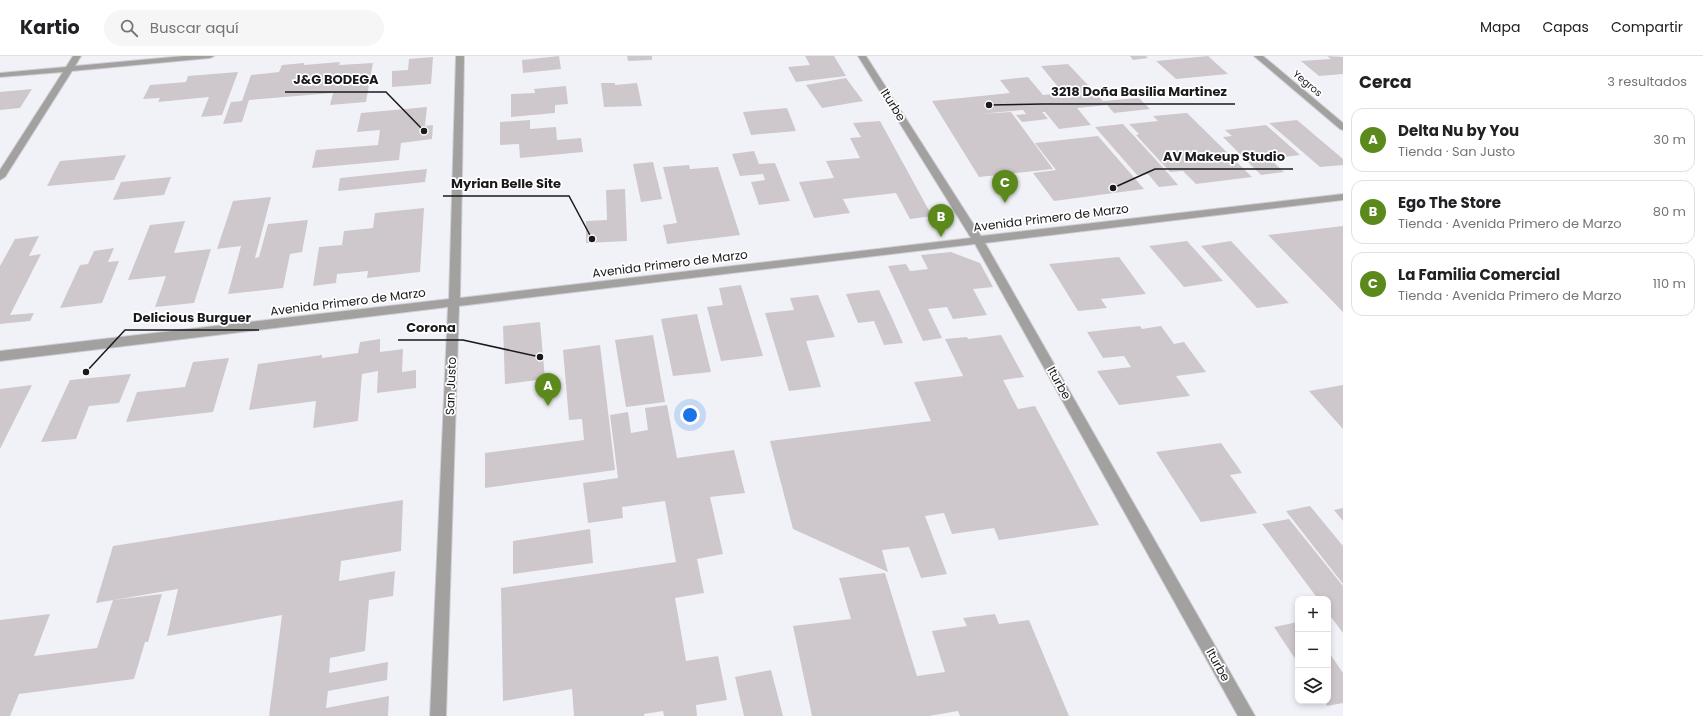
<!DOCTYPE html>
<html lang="es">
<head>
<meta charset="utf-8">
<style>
	:root { --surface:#fff; --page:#f6f6f6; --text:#202124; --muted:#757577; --line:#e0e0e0; --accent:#5b891b }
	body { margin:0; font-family:Poppins,sans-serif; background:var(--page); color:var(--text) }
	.controls { position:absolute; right:12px; bottom:12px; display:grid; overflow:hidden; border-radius:8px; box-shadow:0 2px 6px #0003 }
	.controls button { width:36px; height:36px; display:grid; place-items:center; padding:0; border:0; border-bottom:1px solid var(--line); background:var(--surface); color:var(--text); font:20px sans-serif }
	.you { position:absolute; left:690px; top:359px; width:14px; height:14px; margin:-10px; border:3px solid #fff; border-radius:50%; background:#1a73e8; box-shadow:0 0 0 6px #1a73e833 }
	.badge { display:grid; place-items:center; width:26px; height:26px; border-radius:50%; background:var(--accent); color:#fff; font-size:13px; font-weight:700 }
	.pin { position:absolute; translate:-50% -33px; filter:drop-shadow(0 1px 2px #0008) }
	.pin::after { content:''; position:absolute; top:21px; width:14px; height:12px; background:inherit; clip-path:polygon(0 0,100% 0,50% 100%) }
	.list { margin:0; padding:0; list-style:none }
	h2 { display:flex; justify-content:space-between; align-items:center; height:52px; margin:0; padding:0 16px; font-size:17px }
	h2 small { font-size:13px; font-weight:400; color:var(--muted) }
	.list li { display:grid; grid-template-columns:26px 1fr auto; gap:12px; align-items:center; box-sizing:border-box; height:64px; margin:0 8px 8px; padding:0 8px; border:1px solid var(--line); border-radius:12px }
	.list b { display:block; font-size:15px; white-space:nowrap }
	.list p { margin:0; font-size:13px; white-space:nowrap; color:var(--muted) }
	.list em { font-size:13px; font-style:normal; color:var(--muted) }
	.icon { flex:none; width:22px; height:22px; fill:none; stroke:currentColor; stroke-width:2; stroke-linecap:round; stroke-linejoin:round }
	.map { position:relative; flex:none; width:1343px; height:660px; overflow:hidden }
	header { display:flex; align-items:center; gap:24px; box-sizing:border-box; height:56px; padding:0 20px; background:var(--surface); border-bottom:1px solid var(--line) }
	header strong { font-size:19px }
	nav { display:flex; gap:22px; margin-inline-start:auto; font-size:14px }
	.search { width:280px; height:36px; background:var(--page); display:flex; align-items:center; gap:10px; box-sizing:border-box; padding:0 14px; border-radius:22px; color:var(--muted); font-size:15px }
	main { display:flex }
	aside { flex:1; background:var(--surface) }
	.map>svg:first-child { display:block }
</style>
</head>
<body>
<header>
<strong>Kartio</strong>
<div class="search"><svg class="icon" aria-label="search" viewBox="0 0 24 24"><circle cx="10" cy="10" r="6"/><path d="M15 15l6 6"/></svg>Buscar aquí</div>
<nav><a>Mapa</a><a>Capas</a><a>Compartir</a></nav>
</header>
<main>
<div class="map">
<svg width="1343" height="660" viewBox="0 0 1343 660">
	<rect width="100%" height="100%" fill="#f1f2f8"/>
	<g fill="#cec8cc">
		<path d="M559,0L561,13L523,17L522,4Z"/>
		<path d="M627,0H652V4L628,5Z"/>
		<path d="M805,0H834L846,20L796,26L788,11L810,9Z"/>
		<path d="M1130,0H1146L1148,2L1133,4Z"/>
		<path d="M1208,0L1228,18L1176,23L1156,5Z"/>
		<path d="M1327,0L1343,1V18L1319,20L1301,5L1331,3Z"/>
		<path d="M433,1L431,28L392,31V15L408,14L409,3Z"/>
		<path d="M340,6L339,9L373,7L366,46L330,49L333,37L249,44L242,66L223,68L231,46L242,45L251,19L279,16L282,9L304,7V9Z"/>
		<path d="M1068,8L1103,45L1139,42L1150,53L1114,57L1107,49L1077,52L1091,69L1059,73L1045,56H1042L1048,63L1022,66L1016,59L1026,58L1023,54L978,58L1011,56L1053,113L979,121L932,45L1010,37L1000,24L1028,21L1043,39L1063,37L1041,10Z"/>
		<path d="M238,16L222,59L201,61L209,41L158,46L160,42L143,43L150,29L186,26L188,20Z"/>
		<path d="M846,22L863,45L822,52L806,29Z"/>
		<path d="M601,27H615V29L637,27L642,50L604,51Z"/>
		<path d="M566,30L568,48L555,49V57L511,61V38L535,37L534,33Z"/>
		<path d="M32,33L20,52L0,54V36Z"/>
		<path d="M427,51L425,70L433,69L432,83L401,87L399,104L312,112L316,94L378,89L380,74L357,76L361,57Z"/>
		<path d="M787,52L796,75L751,79L743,56Z"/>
		<path d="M1187,57L1252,121L1196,128L1183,115L1170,116L1136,79L1139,78L1129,68L1158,65L1153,60Z"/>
		<path d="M530,64V73L556,71L557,84L581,82L583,96L520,102L519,88L500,89V66Z"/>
		<path d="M1297,64L1343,103V109L1320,111L1269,67Z"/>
		<path d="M880,65L932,160L910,163L896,137L843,143L850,157L814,162L799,126L834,122L826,105L860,102L850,82L861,81L853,67Z"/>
		<path d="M1123,68L1167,116L1178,129L1159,131L1148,118L1137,119L1095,71Z"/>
		<path d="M1266,69L1300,99L1270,103L1284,116L1261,119L1223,81L1232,80L1225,74Z"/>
		<path d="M1098,80L1144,133L1054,145L1033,117L1056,114L1035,87Z"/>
		<path d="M754,95L759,108L775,107L790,145L759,149L751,126L765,124L763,118L740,120L732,98Z"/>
		<path d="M126,99L114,124L47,130L60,105Z"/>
		<path d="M653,106L662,143L641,146L633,108Z"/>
		<path d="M689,109L690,113L718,111L740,179L667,188L663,169L677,167L663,111Z"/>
		<path d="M427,113L425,126L338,135L340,122Z"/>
		<path d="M171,121L164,139L113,144L121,126Z"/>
		<path d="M625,133L627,185L586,187V165L607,164L606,134Z"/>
		<path d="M271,141L255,202L259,201L268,168L308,164L302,196L290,198L283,232L228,238L241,190L217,193L233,145Z"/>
		<path d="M424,152L420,216L367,222L368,215L337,218L336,227L313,230L319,191L342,189L344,175L373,172L375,157Z"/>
		<path d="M185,165L174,197L211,193L194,247L155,251L166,220L128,224L150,169Z"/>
		<path d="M1343,170V256L1268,179Z"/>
		<path d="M39,180L29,200L41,198L10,259L34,257L30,265L0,268V210L15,183Z"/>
		<path d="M1187,185L1223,225L1184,231L1149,190Z"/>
		<path d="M1231,185L1289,247L1257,252L1201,190Z"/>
		<path d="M114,192L108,206L119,205L102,247L60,252L80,209L88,208L94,195Z"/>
		<path d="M951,196L980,207L993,231L973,233L987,259L953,263L947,251L928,253L942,282L923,285L888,210L906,208L910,215L928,213L921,199Z"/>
		<path d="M1119,201L1146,238L1101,243L1107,252L1078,255L1049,208Z"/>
		<path d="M741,229L763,300L721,305L707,251L723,249L719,232Z"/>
		<path d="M879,234L892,262L903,287L884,289L874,265L858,267L846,238Z"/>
		<path d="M818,239L835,281L806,285L821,331L789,335L765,257L794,254L790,242Z"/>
		<path d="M697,258L711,316L673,320L661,263Z"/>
		<path d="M540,266L545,323L505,328L503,270Z"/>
		<path d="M1140,270L1142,273L1161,270L1174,288L1184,286L1206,316L1176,320L1190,340L1119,349L1097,315L1131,311L1124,300L1103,302L1087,276Z"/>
		<path d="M653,279L665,346L626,351L615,284Z"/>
		<path d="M1001,279L1024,321L1003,324L1018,353L1035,350L1099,469L999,484L994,472L952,478L944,457L925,460L947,518L921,522L909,491L882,494L888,516L793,473L770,385L931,365L914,326L963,320L945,283L967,281L968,283Z"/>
		<path d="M380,283V296L403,293L402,316L416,314V332L377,337L378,315L362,318L358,365L313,372L316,345L249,354L258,308L322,299V302L358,297L360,286Z"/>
		<path d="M600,289L615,414L485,432V397L584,384L582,363L569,364L563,294Z"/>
		<path d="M229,302L213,356L126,366L137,336L185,331L193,306Z"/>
		<path d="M131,318L119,347L89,350L76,383L41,386L70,324Z"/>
		<path d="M32,329L0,393V333Z"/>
		<path d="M1343,329V373L1309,335Z"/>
		<path d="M667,349L677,402L734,394L745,437L710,441L723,498L697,503L704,537L675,542L686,605L718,600L727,644L696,649L697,660H664L663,655L644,658V660H574L572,633L503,645L501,532L676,506L665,445L622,451L623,462L588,467L583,427L618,422L610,359L628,356L631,377L648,374L645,352Z"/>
		<path d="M1221,387L1242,417L1230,419L1257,457L1201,466L1156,396Z"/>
		<path d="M403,444L401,495L341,505L339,525L395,515L393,540L369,544L365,595L330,602L329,617L388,606L387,624L328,635L326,652L389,640L388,660H269L282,559L167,580L178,533L96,547L113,490Z"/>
		<path d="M1310,450L1343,490V528L1286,455Z"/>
		<path d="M1343,452V465L1334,454Z"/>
		<path d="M1289,463L1343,530V577L1328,557V543H1318L1262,468Z"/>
		<path d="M590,473L593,507L513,518V485Z"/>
		<path d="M885,517L917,620L945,616L932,575L967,570L963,562L995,558L999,568L1029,564L1069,660H960L958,655L929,660H812L793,570L851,563L839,522Z"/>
		<path d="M162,538L148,586H145L134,623L19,638L10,660H0V564L50,558L34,600L97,592L113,544Z"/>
		<path d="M1298,566V607L1274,571Z"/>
		<path d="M1328,595L1343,617V647L1327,650L1324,645H1328Z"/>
		<path d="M771,614L783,660H744L735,621Z"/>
	</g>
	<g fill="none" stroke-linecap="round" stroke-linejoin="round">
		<defs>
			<g id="minor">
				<path d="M73,0H81L75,10L184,0H214L210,2L72,15L5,121L0,124V114L63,16L0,21V17L66,11Z"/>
				<path d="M456,0H464L460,242L971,182L858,0H866L981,180L1343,138V144L985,187L1255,660H1238L975,188L459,250L446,660H430L448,251L0,305V295L449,243Z"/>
				<path d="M1254,0H1263L1343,67V74L1340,73Z"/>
			</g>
		</defs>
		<use href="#minor" stroke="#cfcfd5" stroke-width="2"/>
		<use href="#minor" fill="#a3a19f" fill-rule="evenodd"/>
	</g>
	<g text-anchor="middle" stroke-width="3.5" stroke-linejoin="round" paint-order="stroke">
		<g font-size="10" fill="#1a1a1d" stroke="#fff">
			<text transform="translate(1308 27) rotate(40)" y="4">Yegros</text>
		</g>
		<g font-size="12" fill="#1a1a1d" stroke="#fff">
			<text transform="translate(893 49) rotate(58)" y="4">Iturbe</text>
			<text transform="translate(1051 162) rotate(-7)" y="4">Avenida Primero de Marzo</text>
			<text transform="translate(670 208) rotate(-7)" y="4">Avenida Primero de Marzo</text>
			<text transform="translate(348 246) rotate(-7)" y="4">Avenida Primero de Marzo</text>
			<text transform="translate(1059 327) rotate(61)" y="4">Iturbe</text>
			<text transform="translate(451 330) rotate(-88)" y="4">San Justo</text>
			<text transform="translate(1218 609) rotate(61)" y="4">Iturbe</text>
		</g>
	</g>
	<path fill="none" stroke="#1a1a1d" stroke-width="1.5" d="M424 75L386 36H285M989 49L1043 48H1235M1113 132L1155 113H1293M592 183L569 140H443M86 316L125 274H259M540 301L463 284H398"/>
	<g fill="#1a1a1d" stroke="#fff" stroke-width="1.5">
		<circle cx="424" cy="75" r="4"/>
		<circle cx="989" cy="49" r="4"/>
		<circle cx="1113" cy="132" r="4"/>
		<circle cx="592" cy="183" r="4"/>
		<circle cx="86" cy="316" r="4"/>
		<circle cx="540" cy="301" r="4"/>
	</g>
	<g font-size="13" text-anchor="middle" font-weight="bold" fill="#1a1a1d" stroke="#fff" stroke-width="3.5" stroke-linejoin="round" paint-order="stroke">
		<text x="336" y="28">J&amp;G BODEGA</text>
		<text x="1139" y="40">3218 Doña Basilia Martinez</text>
		<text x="1224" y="105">AV Makeup Studio</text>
		<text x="506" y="132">Myrian Belle Site</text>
		<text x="192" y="266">Delicious Burguer</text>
		<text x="431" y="276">Corona</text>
	</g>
</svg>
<div class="controls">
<button>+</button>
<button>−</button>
<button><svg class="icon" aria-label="layers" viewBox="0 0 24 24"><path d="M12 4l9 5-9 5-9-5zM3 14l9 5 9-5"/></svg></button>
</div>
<div class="you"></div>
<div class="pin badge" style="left:548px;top:350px">A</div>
<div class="pin badge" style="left:941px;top:181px">B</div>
<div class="pin badge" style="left:1005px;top:147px">C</div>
</div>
<aside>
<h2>Cerca<small>3 resultados</small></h2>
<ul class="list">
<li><span class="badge">A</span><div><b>Delta Nu by You</b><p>Tienda · San Justo</p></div><em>30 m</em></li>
<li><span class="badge">B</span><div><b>Ego The Store</b><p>Tienda · Avenida Primero de Marzo</p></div><em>80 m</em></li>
<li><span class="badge">C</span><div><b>La Familia Comercial</b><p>Tienda · Avenida Primero de Marzo</p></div><em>110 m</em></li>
</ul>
</aside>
</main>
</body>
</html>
